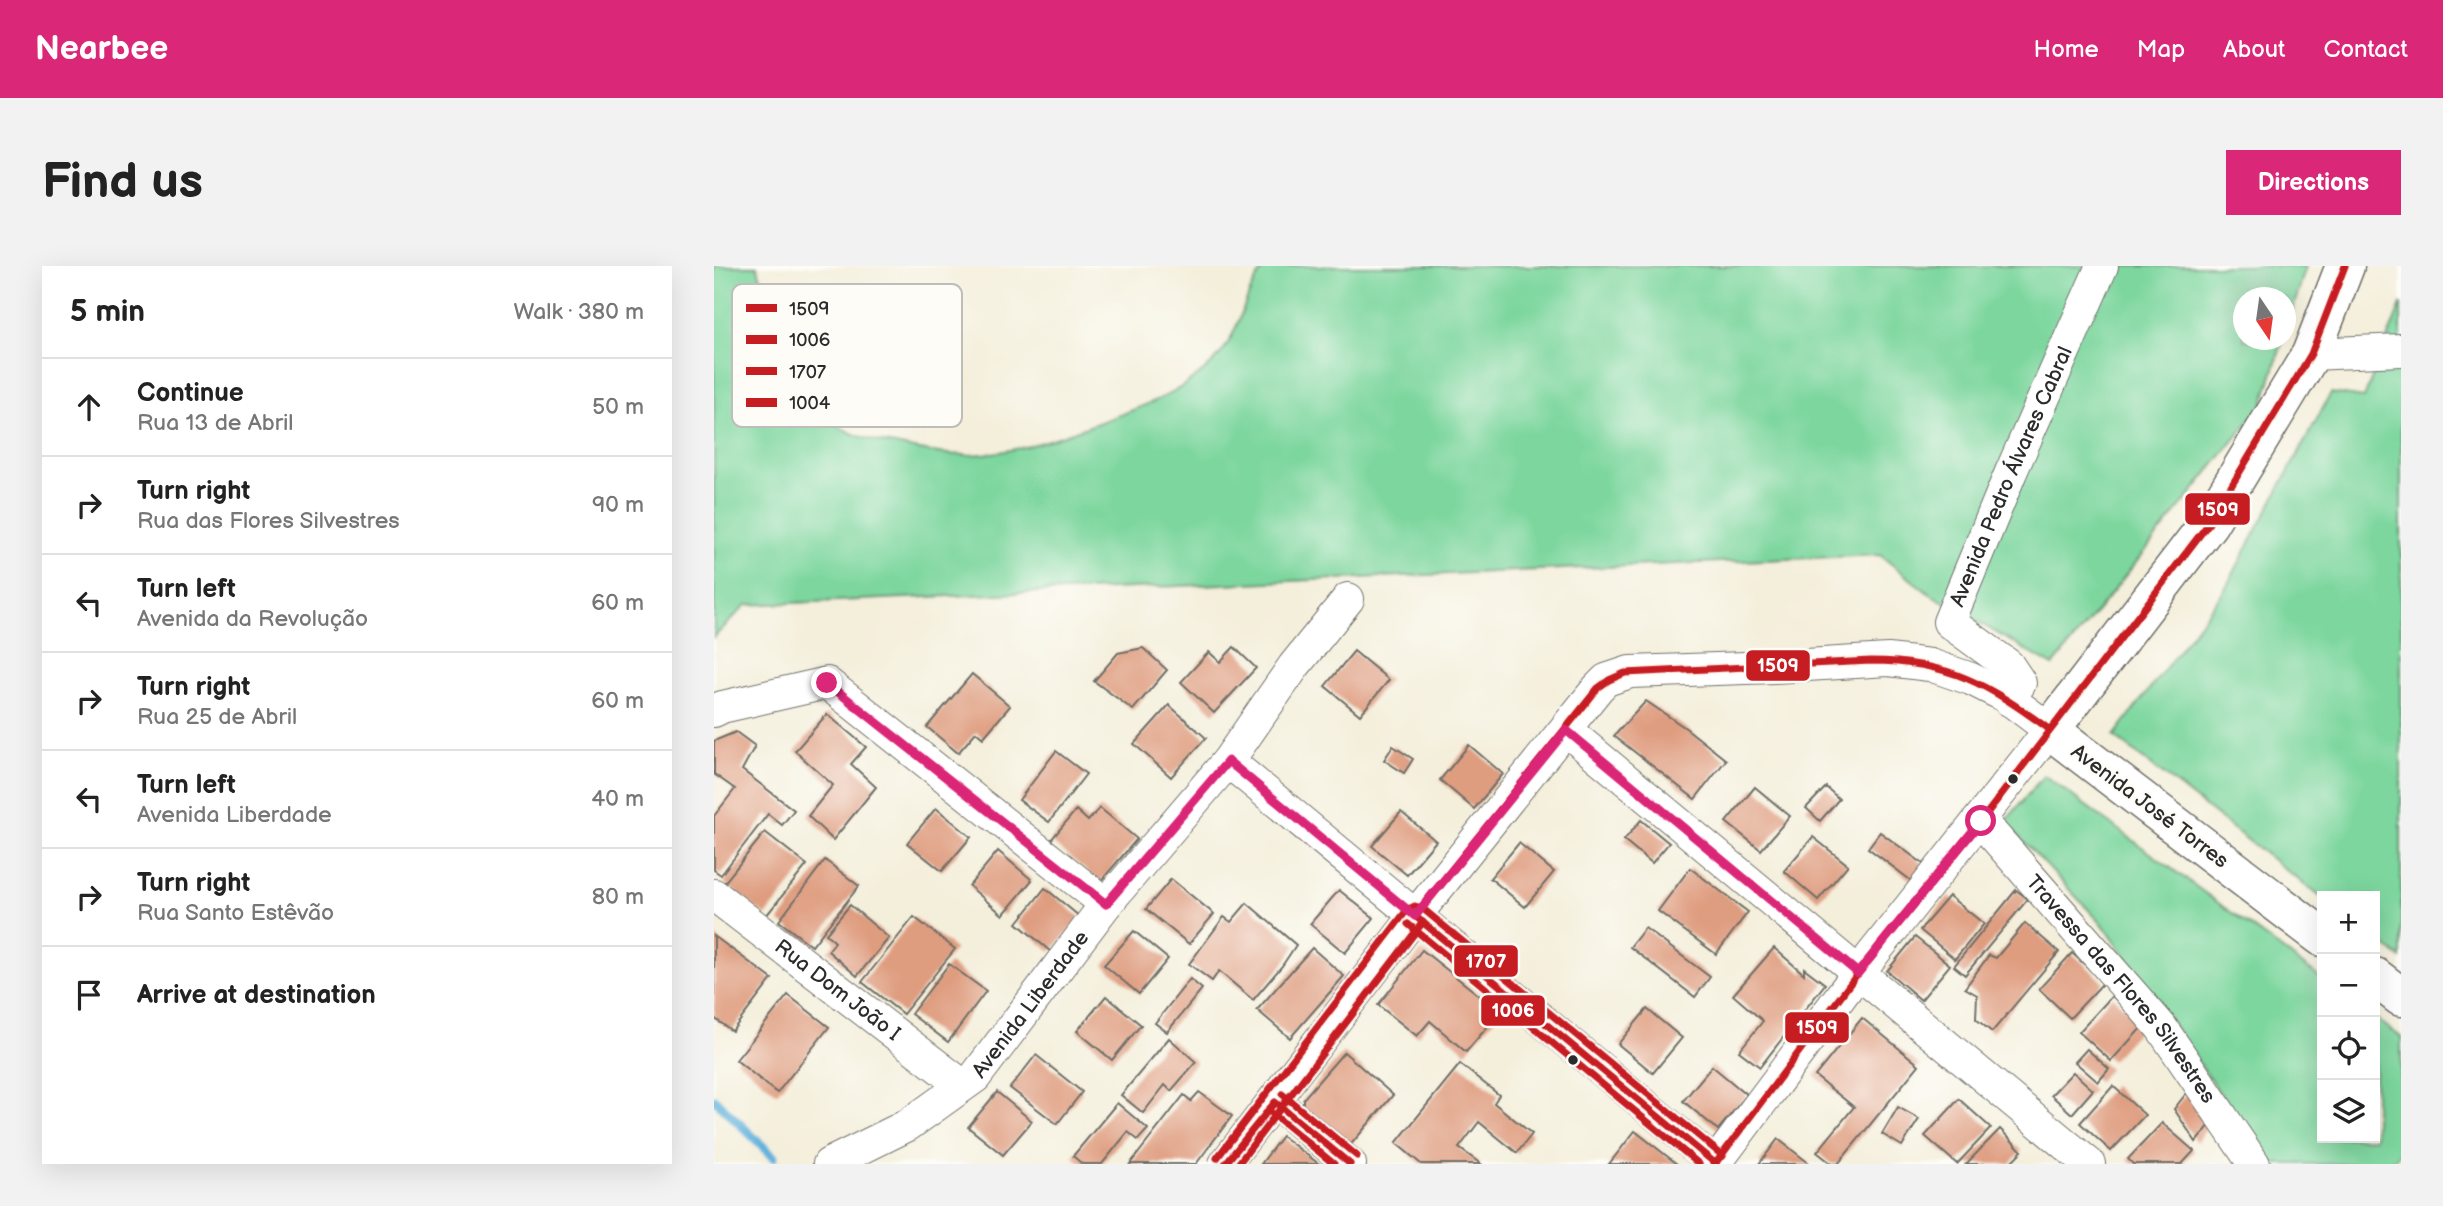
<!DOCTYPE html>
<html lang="en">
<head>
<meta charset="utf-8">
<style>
	:root { --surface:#fff; --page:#f2f2f2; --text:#222; --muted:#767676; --line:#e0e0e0; --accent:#db2777 }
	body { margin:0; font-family:"Balsamiq Sans",sans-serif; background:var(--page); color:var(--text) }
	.controls { position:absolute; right:21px; bottom:21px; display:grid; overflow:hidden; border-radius:0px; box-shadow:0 7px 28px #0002 }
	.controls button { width:63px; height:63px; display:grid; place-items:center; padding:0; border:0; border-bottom:2px solid var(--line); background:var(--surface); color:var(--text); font:35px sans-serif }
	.compass { position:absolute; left:1519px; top:21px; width:63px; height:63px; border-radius:50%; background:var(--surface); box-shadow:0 7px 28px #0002; rotate:167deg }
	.stop { position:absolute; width:21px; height:21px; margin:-16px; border:5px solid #db2777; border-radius:50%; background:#fff }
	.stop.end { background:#db2777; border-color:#fff; box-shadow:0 2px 7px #0008 }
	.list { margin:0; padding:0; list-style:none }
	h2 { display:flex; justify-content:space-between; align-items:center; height:91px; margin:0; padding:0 28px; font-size:30px }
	h2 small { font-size:23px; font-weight:400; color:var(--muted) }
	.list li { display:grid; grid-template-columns:46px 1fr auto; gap:21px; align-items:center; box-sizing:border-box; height:98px; padding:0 28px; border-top:2px solid var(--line) }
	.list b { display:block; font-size:26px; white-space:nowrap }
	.list p { margin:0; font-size:23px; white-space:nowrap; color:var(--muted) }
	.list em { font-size:23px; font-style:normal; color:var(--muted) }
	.icon { flex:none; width:38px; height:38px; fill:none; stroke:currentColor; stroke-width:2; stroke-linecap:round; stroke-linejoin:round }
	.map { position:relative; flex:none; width:1687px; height:898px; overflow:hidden; border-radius:0px }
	header { display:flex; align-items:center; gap:42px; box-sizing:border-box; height:98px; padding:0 35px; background:var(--accent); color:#fff }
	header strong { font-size:33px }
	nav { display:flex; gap:38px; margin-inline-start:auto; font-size:24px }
	.intro { display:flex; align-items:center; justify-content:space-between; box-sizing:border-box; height:168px; padding:0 42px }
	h1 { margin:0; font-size:49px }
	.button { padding:18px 32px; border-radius:0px; background:var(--accent); color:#fff; font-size:24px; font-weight:700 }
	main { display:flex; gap:42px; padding:0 42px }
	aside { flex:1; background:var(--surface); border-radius:0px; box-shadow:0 7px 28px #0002 }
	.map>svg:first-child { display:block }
</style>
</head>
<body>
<header>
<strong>Nearbee</strong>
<nav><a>Home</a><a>Map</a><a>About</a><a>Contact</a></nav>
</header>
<div class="intro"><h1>Find us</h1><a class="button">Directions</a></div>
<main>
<aside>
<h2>5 min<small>Walk · 380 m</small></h2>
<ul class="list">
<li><svg class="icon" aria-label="ahead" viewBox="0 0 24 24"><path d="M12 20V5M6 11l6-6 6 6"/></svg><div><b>Continue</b><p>Rua 13 de Abril</p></div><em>50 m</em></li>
<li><svg class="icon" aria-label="right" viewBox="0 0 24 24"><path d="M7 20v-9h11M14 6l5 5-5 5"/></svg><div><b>Turn right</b><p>Rua das Flores Silvestres</p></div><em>90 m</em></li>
<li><svg class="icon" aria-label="left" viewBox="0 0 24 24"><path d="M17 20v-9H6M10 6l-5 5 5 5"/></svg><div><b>Turn left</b><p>Avenida da Revolução</p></div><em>60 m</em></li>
<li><svg class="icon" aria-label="right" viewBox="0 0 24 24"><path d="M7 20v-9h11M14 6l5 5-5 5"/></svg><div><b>Turn right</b><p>Rua 25 de Abril</p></div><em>60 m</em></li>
<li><svg class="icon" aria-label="left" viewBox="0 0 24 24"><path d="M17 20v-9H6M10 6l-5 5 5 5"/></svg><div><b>Turn left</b><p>Avenida Liberdade</p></div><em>40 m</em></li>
<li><svg class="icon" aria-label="right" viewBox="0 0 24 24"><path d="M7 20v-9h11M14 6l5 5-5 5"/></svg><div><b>Turn right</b><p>Rua Santo Estêvão</p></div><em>80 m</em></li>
<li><svg class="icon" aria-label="arrive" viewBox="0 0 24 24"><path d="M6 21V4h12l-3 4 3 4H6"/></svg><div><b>Arrive at destination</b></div></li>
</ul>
</aside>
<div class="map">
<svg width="1687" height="898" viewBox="0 0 1687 898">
	<rect width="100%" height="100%" fill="#fdfcf7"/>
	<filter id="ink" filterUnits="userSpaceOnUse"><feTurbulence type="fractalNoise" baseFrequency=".0143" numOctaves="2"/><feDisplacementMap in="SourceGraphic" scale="14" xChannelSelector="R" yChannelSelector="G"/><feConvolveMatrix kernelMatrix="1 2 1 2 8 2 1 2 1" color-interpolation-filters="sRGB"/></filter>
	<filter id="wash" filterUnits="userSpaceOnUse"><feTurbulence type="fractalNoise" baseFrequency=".00686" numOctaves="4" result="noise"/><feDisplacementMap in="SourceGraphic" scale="28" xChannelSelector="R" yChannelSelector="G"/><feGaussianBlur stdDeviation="1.57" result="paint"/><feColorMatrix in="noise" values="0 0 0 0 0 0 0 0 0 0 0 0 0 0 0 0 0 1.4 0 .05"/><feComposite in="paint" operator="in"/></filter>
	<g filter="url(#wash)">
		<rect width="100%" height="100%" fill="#f4efdb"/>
		<g fill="#7cd69d" stroke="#548064" stroke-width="2">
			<path d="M0,0H43C55,34 77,118 101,142C127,167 151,174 186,180C208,185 231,189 254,189C301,188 348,170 392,154C431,140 473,125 502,93C527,67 529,28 551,0H1592L1572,66V32H1530V74H1569L1549,138L1339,400L1213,326L1166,289L32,339L0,371Z"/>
			<path d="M1687,38V692L1661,672V630L1608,632L1400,470L1510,325L1617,127L1650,132Z"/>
			<path d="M1330,509L1608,713V872H1661V752L1687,771V885L1677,898H1555L1390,660L1291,556Z"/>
		</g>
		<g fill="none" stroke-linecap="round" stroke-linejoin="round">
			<path stroke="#64b3de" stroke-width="9" d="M0,833L60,891"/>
		</g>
		<g id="blocks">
			<g fill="#df9d80">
				<path d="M520,381L542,402L500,447L467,416L495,386L506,396Z"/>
				<path d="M429,382L453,404L419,444L380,415L404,387Z"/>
				<path d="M640,385L675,414L646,449L611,420Z"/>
				<path d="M258,408L296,440L269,472L262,466L244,487L213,461Z"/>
				<path d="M932,435L973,463L1012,494L981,533L900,470Z"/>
				<path d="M455,439L492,472L457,511L420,478Z"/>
				<path d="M113,448L152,481L137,498L162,521L119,574L94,550L119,519L81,485Z"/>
				<path d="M22,466L41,480L28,504L80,544L68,559L54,548L7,609L0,604V550L21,523L0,508V475Z"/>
				<path d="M755,479L789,508L760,543L726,514Z"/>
				<path d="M679,480L699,493L690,507L670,494Z"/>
				<path d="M342,485L372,508L335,556L305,534Z"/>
				<path d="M1041,521L1076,550L1047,584L1012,556Z"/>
				<path d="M1112,521L1125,533L1106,555L1092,542Z"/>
				<path d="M222,542L257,571L228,605L193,577Z"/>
				<path d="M386,542L423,573L386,616L336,575L362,544L374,555Z"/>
				<path d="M687,546L722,575L693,609L658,580Z"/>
				<path d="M927,554L955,577L938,597L910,574Z"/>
				<path d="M51,566L93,599L52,650L10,617Z"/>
				<path d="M1166,566L1212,600L1199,616L1154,582Z"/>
				<path d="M1099,571L1134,599L1104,634L1070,605Z"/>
				<path d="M805,577L840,606L811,641L776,612Z"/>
				<path d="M284,585L318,614L289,649L255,620Z"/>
				<path d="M111,594L145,620L98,680L65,655Z"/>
				<path d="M976,602L1034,646L1002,688L944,645Z"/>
				<path d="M457,613L500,648L475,678L432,643Z"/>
				<path d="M331,622L366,651L337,686L303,657Z"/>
				<path d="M625,624L660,652L631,687L596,658Z"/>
				<path d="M1302,624L1314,633L1251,709L1240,700Z"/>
				<path d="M1235,630L1270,658L1241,693L1206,664Z"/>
				<path d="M533,637L582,679L568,700L539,734L505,705L498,715L475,698L510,651L517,656Z"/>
				<path d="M136,639L175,672L143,710L114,685L121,676L112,668Z"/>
				<path d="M200,651L241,683L189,748L148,716Z"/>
				<path d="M1311,657L1345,686L1278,766L1262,753L1263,729L1251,722L1275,689L1282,692Z"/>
				<path d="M931,662L996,711L981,731L916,681Z"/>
				<path d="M420,665L454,693L425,728L390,699Z"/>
				<path d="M0,670L58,713L18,765L0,752Z"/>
				<path d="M1201,671L1236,699L1207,734L1173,705Z"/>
				<path d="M598,682L630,710L576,772L543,744Z"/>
				<path d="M1060,682L1090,708V702L1111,718L1046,801L1025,785L1049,755L1019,729Z"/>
				<path d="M708,684L786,746L752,786L716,755L703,770L664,739Z"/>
				<path d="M1358,687L1390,716L1356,752L1325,723Z"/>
				<path d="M235,698L272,725L234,776L197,748Z"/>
				<path d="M476,713L488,723L453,766L441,757Z"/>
				<path d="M74,729L115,761L63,827L22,794Z"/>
				<path d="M392,730L427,759L398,794L363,765Z"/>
				<path d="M1398,730L1430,759L1397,795L1365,766Z"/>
				<path d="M933,743L968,772L939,807L904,778Z"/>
				<path d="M1148,752L1205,799L1124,898H1118L1103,886L1140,841L1101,810Z"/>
				<path d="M455,772L482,796L457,825L451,819L429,847L407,829Z"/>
				<path d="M1373,783L1395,803L1384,816L1361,796Z"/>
				<path d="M630,786L679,829L633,883L589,845V833Z"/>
				<path d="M322,789L368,826L343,858L296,822Z"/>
				<path d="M746,798L785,829L780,837L818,868L803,887L765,856L745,882L767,898H707L682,877Z"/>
				<path d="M998,800L1033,829L1004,864L969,835Z"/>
				<path d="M1359,806L1379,824L1358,848L1337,829Z"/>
				<path d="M1399,820L1431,849L1397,885L1366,857Z"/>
				<path d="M1475,824L1497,858L1482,876L1460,843Z"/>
				<path d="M283,826L318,855L289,889L254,861Z"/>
				<path d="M485,826L518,850L482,898H416L470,829L477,835Z"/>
				<path d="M1245,833L1277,862L1243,898L1211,870Z"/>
				<path d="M403,837L434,863L424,874L414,866L388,898H368L359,890Z"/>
				<path d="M1184,841L1205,853L1188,880L1168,868Z"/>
				<path d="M1448,857L1480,885L1468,898H1419L1414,893Z"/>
				<path d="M1286,863L1308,885L1295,898H1252Z"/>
				<path d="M921,865L963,898H895Z"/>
				<path d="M568,870L605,898H547Z"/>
				<path d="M1064,873L1096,898H1045Z"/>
			</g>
		</g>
	</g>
	<g filter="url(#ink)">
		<use href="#blocks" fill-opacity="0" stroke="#717069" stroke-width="2"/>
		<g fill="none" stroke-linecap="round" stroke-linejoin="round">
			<defs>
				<g id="street">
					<path d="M1597,88L1687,84"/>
					<path id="s1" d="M1295,434L1306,417L1294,399L1235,356L1297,206L1388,0"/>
					<path d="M0,445L8,441L113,417L392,638"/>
					<path d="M852,464L1375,898"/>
					<path d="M514,495L1002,898"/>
					<path id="s2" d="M1267,555L1447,761L1540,898"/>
					<path id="s3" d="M0,629L248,819"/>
					<path d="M561,836L636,898"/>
					<path id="s4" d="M115,898L194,859L261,811L392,638L514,495L580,400L634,333"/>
					<path d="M511,898L701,650L884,422L892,414L916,406L1060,401L1174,394L1216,399L1257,413L1291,430L1336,464L1144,707L1001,898"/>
				</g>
				<g id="secondary">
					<path d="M1608,671L1336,464L1495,257L1597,88L1631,0"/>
					<path d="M1661,711L1687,731"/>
				</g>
			</defs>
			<use href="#street" stroke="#717069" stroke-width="34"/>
			<use href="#secondary" stroke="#717069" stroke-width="41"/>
			<use href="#street" stroke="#fff" stroke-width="32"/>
			<use href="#secondary" stroke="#fff" stroke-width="38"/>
			<defs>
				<g id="bus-1">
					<path d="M1001,898L1144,707L1267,555L1495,257L1597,88L1631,0"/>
					<path d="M1002,898L701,650L884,422L895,414L911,407L1157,395C1235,395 1275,419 1336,464"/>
				</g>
				<g id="bus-2">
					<path d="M694,658L985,898"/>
					<path d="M554,844L620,898"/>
					<path d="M524,898L709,656"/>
				</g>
				<g id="bus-3">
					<path d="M568,828L643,890"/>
					<path d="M503,892L693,644L701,640L708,642L1009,890"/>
				</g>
				<path id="bus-4" d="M511,898L561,836L636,898"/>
			</defs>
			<use href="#bus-1" stroke="#fdfcf7" stroke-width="12"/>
			<use href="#bus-2" stroke="#fdfcf7" stroke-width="12"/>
			<use href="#bus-3" stroke="#fdfcf7" stroke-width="12"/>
			<use href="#bus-4" stroke="#fdfcf7" stroke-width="12"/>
			<use href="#bus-1" stroke="#c61d23" stroke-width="7"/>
			<use href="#bus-2" stroke="#c61d23" stroke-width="7"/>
			<use href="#bus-3" stroke="#c61d23" stroke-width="7"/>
			<use href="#bus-4" stroke="#c61d23" stroke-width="7"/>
		</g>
	</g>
	<g fill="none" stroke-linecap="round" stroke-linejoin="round" filter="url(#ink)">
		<path stroke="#db2777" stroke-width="9" d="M113,417L392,638L514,495L701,650L852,464L1144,707L1267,555"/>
	</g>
	<g fill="#2b2b2b" stroke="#fdfcf7" stroke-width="2.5">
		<circle cx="1299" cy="513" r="6"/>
		<circle cx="859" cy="794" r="6"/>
	</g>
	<g text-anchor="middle" stroke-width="5" stroke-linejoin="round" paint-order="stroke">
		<g font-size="21" fill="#2b2b2b" stroke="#fdfcf7">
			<text dy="7" stroke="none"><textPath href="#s1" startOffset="273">Avenida Pedro Álvares Cabral</textPath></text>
			<text transform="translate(1436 540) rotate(37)" y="7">Avenida José Torres</text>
			<text dy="7" stroke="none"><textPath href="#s3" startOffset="156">Rua Dom João I</textPath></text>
			<text dy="7" stroke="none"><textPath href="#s2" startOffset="219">Travessa das Flores Silvestres</textPath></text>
			<text dy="7" stroke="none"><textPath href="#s4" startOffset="262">Avenida Liberdade</textPath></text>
		</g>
	</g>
	<rect x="18" y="18" width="230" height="143" rx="10" fill="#fdfcf7" stroke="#bebdba" stroke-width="2"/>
	<rect x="32" y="38" width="31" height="8" fill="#c61d23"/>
	<rect x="32" y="69" width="31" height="9" fill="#c61d23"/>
	<rect x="32" y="101" width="31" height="8" fill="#c61d23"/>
	<rect x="32" y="132" width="31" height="9" fill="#c61d23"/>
	<g font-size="19" fill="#2b2b2b">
		<text x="75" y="49">1509</text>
		<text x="75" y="80">1006</text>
		<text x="75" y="112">1707</text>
		<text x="75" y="143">1004</text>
	</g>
	<g stroke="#fdfcf7" stroke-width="2.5">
		<rect x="1470" y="226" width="67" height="34" rx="7" fill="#c61d23"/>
		<rect x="1031" y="383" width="66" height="33" rx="7" fill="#c61d23"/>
		<rect x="739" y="678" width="66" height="34" rx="7" fill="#c61d23"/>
		<rect x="766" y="728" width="66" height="33" rx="7" fill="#c61d23"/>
		<rect x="1070" y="745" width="66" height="33" rx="7" fill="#c61d23"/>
	</g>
	<g font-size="19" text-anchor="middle" font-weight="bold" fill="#fff">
		<text x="1504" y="250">1509</text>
		<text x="1064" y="406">1509</text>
		<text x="772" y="702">1707</text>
		<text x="799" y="751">1006</text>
		<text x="1103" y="768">1509</text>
	</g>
</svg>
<div class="controls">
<button>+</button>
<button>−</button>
<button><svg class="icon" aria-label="locate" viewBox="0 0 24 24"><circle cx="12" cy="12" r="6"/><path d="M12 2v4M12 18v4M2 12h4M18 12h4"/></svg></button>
<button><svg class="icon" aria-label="layers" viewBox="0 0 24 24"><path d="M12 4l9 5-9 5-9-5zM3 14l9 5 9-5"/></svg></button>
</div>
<svg class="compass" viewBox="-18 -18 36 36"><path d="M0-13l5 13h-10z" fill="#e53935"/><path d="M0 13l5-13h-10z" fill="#767676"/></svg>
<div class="stop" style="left:1267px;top:555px"></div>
<div class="stop end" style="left:113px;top:417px"></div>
</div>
</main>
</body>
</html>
